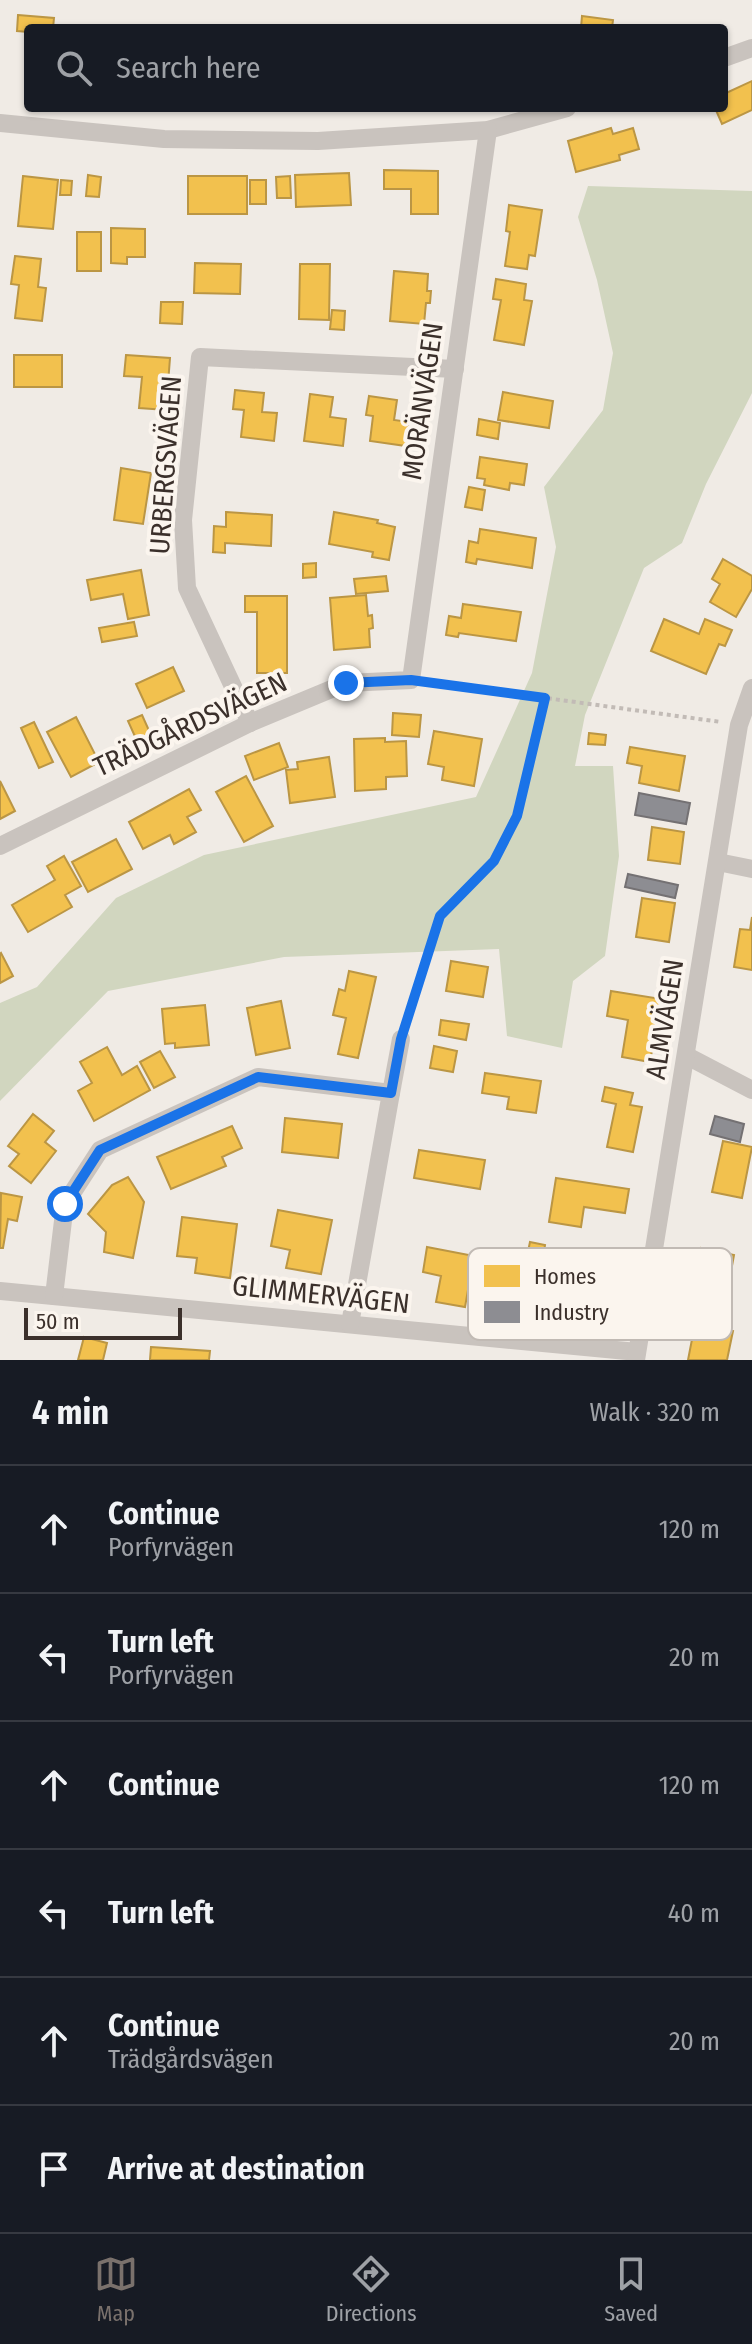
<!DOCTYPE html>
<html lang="en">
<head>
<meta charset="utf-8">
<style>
	:root { --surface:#171b24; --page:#20242c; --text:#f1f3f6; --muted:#9ea1a6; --line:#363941; --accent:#7a716c }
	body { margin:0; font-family:"Fira Sans Condensed",sans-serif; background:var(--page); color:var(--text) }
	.scale { position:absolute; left:24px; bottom:20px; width:158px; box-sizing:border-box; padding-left:8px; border:4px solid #3b302b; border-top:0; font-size:22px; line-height:28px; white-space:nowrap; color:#3b302b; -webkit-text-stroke:6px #fbf5ee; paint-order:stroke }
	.stop { position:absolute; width:24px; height:24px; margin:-18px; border:6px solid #1a73e8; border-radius:50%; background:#fff }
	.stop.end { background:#1a73e8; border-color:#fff; box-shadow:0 2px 8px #0008 }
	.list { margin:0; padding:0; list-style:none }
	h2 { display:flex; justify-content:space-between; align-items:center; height:104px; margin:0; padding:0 32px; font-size:34px }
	h2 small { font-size:26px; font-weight:400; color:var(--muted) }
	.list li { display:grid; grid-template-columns:52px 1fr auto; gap:24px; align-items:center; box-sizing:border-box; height:128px; padding:0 32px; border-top:2px solid var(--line) }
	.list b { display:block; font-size:30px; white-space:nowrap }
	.list p { margin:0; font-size:26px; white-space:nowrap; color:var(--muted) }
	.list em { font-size:26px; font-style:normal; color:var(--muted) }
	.icon { flex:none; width:44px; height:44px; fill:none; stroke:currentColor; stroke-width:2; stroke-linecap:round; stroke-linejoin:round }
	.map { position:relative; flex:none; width:752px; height:1360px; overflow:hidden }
	.search { position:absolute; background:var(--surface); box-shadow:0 2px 6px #0004; left:24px; right:24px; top:24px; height:88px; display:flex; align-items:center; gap:20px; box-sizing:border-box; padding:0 28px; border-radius:8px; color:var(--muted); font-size:30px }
	.sheet { height:872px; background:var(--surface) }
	nav { display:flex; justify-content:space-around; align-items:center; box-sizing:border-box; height:112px; border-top:2px solid var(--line); background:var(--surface); font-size:22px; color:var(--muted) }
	nav a { display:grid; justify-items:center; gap:4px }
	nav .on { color:var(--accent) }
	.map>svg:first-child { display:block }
</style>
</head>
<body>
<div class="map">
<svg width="752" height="1360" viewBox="0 0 752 1360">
	<rect width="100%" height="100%" fill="#f0ebe5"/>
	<path fill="#d1d6bf" d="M588,186L752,191V393L706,484L682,543L644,568L585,715L575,766H613L619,856L605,956L573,981L562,1048L507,1036L499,949L284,957L108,991L0,1101V1003L37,987L116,898L204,855L476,797L532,673L556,547L544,487L603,410L613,353L597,280L578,217Z"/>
	<g fill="#f2c14e" stroke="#bb9644" stroke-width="2">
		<path d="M18,15L54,18L53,28H28V32L17,31Z"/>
		<path d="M582,16L613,20L612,28H581Z"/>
		<path d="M752,81V110L722,124L715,108H724V94Z"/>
		<path d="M611,128L613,134L633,128L639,149L619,155L620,160L576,172L568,141Z"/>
		<path d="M384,170L438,171V214H411V189H384Z"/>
		<path d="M349,173L351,205L296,207L295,175Z"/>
		<path d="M88,175L101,177L99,197L86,196Z"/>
		<path d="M23,176L58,180L53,229L18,226Z"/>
		<rect x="188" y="176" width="59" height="38"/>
		<path d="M290,176L291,198H277L276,177Z"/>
		<path d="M61,180L72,181L71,195H60Z"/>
		<rect x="250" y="180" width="16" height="24"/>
		<path d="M509,205L542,210L535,256L529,255L527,269L505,266L510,232L506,231Z"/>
		<path d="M111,228L145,229V257H127V264L111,263Z"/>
		<rect x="77" y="232" width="24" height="39"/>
		<path d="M15,256L41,259L38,287L46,288L42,321L15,318L19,285L11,284Z"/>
		<path d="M195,263L241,264L240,294L194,293Z"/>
		<path d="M300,264H330L329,320L299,319Z"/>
		<path d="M394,271L428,274L427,291H431L430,303H426L424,324L390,321Z"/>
		<path d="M496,279L526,284L524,300L532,301L524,345L494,340L501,300L493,299Z"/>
		<path d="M161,302H183L182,324L160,323Z"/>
		<path d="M332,310L345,311L344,330L330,329Z"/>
		<rect x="14" y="355" width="48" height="32"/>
		<path d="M126,355L170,358L166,410L139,408L142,377L124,376Z"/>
		<path d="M235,390L264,393L262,412L277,413L274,441L241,437L244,410L233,409Z"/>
		<path d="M503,392L553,401L549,428L498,420Z"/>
		<path d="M310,394L333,397L330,417L346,419L343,446L304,441Z"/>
		<path d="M369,396L397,400L394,420L409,422L406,446L370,441L373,416L366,415Z"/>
		<path d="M479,419L500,423L498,439L477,435Z"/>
		<path d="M480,457L527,464L524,485L510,483L509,490L484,485L485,479L477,478Z"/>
		<path d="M121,468L151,473L143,524L114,520Z"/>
		<path d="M469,487L485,490L482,510L465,507Z"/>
		<path d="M226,512L272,515L271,546L225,543V553L213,552L214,526L226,527Z"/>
		<path d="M334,512L378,520L377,523L395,527L389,560L372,557L373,552L329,544Z"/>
		<path d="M480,529L536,538L532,568L477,559L476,564L466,562L469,541L478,543Z"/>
		<path d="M723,559L752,576V589L736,617L710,602L720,584L712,579Z"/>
		<path d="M316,563V577L303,578V564Z"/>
		<path d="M141,570L149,615L128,619L123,594L91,600L87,580Z"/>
		<path d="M386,576L388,591L356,594L354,579Z"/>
		<path d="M366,595L368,616L372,615L373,628L369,629L370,647L334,650L330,598Z"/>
		<path d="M245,596H287V673H257V612H245Z"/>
		<path d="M463,604L521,612L516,641L459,633L458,637L446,635L449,616L461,618Z"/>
		<path d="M664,619L699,634L705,619L732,630L725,646L719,644L706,674L651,651Z"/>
		<path d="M134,622L137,636L102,642L99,628Z"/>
		<path d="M173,667L184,691L147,708L136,684Z"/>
		<path d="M393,713L421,715L419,737L392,735Z"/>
		<path d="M142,715L151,735L137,741L128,721Z"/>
		<path d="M76,717L99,762L71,777L47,732Z"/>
		<path d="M34,722L53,762L39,768L21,728Z"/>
		<path d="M434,731L482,739L474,786L442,780L444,767L428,764Z"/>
		<path d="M589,733L606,735L605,745L588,744Z"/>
		<path d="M385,738V742L406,741L407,776L386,777V789L355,791L354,739Z"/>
		<path d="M279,743L288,767L254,780L245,756Z"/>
		<path d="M630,747L685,756L679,791L639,783L642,766L627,763Z"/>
		<path d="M329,757L335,797L290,803L286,770L298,769L297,762Z"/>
		<path d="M246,776L273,826L244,842L216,792Z"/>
		<path d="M0,781L15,811L0,819Z"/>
		<path d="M189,789L201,810L187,817L196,832L174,844L170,835L143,849L129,822Z"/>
		<path d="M652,827L684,832L680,864L648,860Z"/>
		<path d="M116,839L132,869L88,892L72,862Z"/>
		<path d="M64,856L81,886L65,895L72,907L28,932L12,905L55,880L47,866Z"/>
		<path d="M642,898L675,903L669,942L636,937Z"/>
		<path d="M752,917V970L734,967L740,929L750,930Z"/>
		<path d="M1,953L13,976L0,983V954Z"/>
		<path d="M451,961L488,967L483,997L446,991Z"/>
		<path d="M349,971L376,977L358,1058L338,1054L346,1018L333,1015L339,989L345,991Z"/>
		<path d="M611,991L661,999L650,1062L622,1057L628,1020L607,1016Z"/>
		<path d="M281,1001L290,1048L256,1055L247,1008Z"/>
		<path d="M205,1005L209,1045L175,1048V1043L165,1044L162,1009Z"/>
		<path d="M441,1020L469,1024L466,1040L439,1035Z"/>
		<path d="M434,1046L457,1051L453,1072L430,1068Z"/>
		<path d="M107,1047L122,1075L137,1066L150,1090L94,1121L78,1091L92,1083L80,1062Z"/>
		<path d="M160,1051L175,1077L154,1088L140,1062Z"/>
		<path d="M485,1073L541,1081L536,1113L507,1109L509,1097L482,1093Z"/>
		<path d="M605,1087L633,1093L630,1105L642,1107L633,1152L607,1147L616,1104L602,1101Z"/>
		<path d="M33,1114L54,1131L45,1142L56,1151L31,1183L9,1166L19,1154L8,1146Z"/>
		<path d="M285,1118L342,1124L338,1158L282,1152Z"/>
		<path d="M232,1126L242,1148L222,1157L226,1166L171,1189L157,1157Z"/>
		<path d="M723,1141L752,1147L742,1198L712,1192Z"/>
		<path d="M419,1150L485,1160L480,1189L414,1178Z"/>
		<path d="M128,1177L144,1202L133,1258L104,1252L106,1232L88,1214L112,1185Z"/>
		<path d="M556,1178L629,1189L625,1213L584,1207L581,1227L549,1222Z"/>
		<path d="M1,1193L22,1197L17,1221L8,1219L3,1248H0Z"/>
		<path d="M278,1210L332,1220L321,1274L286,1268L290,1250L271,1246Z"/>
		<path d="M182,1217L237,1224L230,1278L195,1273L197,1258L177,1256Z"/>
		<path d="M530,1242L545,1245L543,1259L527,1256Z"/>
		<path d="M427,1247L474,1256L465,1307L436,1302L441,1276L423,1272Z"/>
		<path d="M701,1248L734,1255L725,1304L692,1298Z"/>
		<path d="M695,1324L733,1331L727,1360H688Z"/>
		<path d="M84,1337L107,1343L103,1360H78Z"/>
		<path d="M151,1347L210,1351L209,1360H150Z"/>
	</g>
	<g fill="#8d8d92" stroke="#747173" stroke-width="2">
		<path d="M639,793L690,803L686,824L635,815Z"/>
		<path d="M628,874L678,885L675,898L625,887Z"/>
		<path d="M715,1116L744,1124L740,1142L710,1134Z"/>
	</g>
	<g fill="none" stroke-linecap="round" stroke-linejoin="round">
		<g stroke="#c2bbb6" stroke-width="4" stroke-dasharray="4 4" stroke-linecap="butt">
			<path d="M429,682L721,722"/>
			<path d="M407,1021L440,916L494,861L517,816L545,698"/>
		</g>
		<g stroke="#c9c3be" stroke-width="18">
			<path d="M724,58L752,48"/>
			<path d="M0,123L164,139L318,141L488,130L567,108"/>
			<path d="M250,723L187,588L183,520L200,357L455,369"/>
			<path d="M0,846L250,723L346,683L411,680L488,130"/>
			<path d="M718,862L752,869"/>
			<path d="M687,1056L752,1090"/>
			<path d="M391,1093L401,1039"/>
			<path d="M0,1291L637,1352"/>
			<path d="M54,1296L65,1204L100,1150L258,1077L391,1093L350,1324"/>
			<path d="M636,1360L739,725L752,688"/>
		</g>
	</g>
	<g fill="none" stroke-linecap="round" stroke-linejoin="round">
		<path stroke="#1a73e8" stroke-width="10" d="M65,1204L100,1150L258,1077L391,1093L401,1039L440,916L494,861L517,816L545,698L411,680L346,683"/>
	</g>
	<g text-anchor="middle" stroke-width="8" stroke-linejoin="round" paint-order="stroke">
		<g font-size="28" fill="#3b302b" stroke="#fbf5ee">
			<text transform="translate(422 401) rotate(-82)" y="10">MORÄNVÄGEN</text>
			<text transform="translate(165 465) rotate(-86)" y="10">URBERGSVÄGEN</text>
			<text transform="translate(190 724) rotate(-25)" y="10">TRÄDGÅRDSVÄGEN</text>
			<text transform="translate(664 1019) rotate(-81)" y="10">ALMVÄGEN</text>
			<text transform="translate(321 1294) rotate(6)" y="10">GLIMMERVÄGEN</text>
		</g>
	</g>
	<rect x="468" y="1248" width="264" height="92" rx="12" fill="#fbf5ee" stroke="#c1bab4" stroke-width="2"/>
	<rect x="484" y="1265" width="36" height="22" fill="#f2c14e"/>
	<rect x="484" y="1301" width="36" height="22" fill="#8d8d92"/>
	<g font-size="22" fill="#3b302b">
		<text x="534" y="1284">Homes</text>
		<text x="534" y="1320">Industry</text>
	</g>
</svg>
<div class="scale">50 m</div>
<div class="stop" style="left:65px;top:1204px"></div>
<div class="stop end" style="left:346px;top:683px"></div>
<div class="search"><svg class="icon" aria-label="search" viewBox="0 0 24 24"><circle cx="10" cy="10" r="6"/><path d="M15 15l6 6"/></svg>Search here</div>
</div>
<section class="sheet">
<h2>4 min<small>Walk · 320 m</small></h2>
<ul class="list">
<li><svg class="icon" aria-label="ahead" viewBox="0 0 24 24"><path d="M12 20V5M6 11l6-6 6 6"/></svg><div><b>Continue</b><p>Porfyrvägen</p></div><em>120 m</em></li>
<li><svg class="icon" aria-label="left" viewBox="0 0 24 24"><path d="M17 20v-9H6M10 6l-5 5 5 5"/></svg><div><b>Turn left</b><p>Porfyrvägen</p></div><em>20 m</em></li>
<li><svg class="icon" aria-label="ahead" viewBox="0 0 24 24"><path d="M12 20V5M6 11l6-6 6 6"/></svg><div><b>Continue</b></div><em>120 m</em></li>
<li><svg class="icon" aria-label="left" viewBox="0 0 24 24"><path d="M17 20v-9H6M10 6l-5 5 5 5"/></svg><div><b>Turn left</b></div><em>40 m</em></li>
<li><svg class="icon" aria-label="ahead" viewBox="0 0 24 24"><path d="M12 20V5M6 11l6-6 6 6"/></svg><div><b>Continue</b><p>Trädgårdsvägen</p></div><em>20 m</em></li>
<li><svg class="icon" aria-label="arrive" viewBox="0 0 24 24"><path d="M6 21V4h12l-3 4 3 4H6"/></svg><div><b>Arrive at destination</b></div></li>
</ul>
</section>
<nav>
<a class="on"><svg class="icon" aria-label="map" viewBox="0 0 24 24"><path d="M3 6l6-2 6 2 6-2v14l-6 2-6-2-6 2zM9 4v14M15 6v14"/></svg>Map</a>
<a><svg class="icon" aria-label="directions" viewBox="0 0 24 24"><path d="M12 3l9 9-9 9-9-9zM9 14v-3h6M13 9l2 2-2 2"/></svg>Directions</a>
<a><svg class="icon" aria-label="saved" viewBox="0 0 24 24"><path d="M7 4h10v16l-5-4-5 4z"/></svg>Saved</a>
</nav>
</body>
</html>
